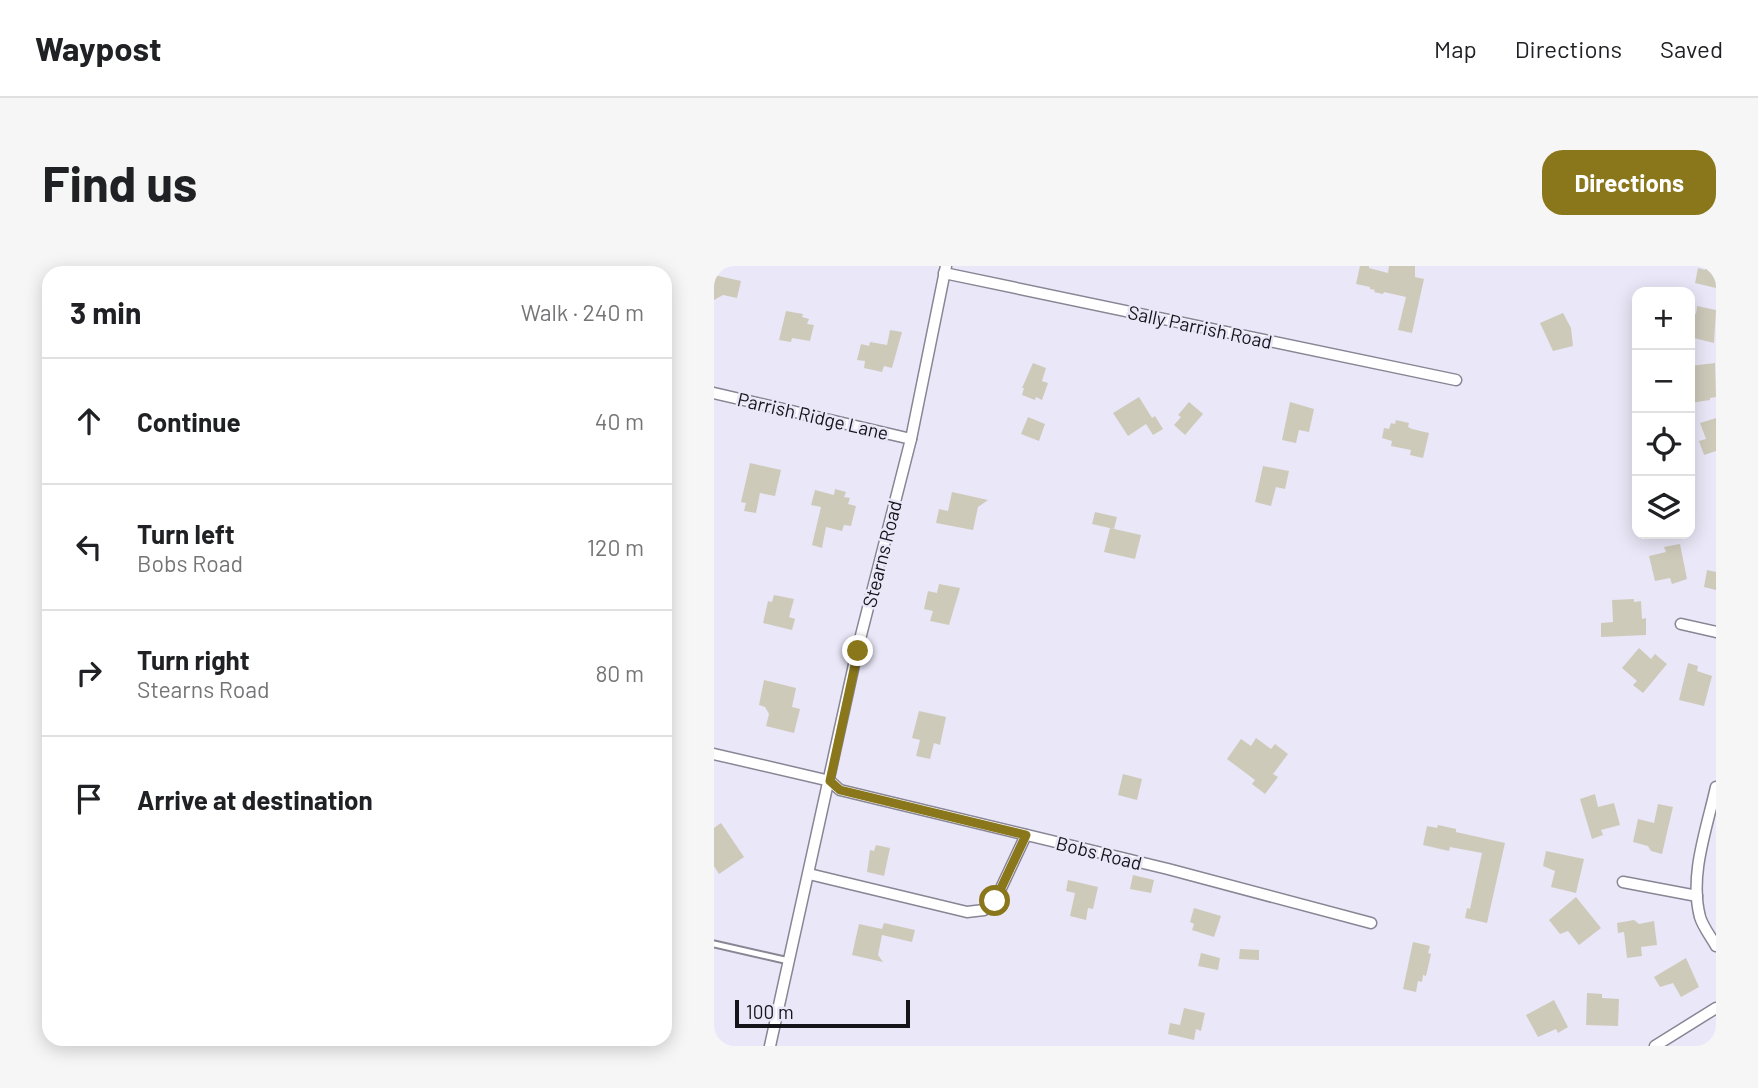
<!DOCTYPE html>
<html lang="en">
<head>
<meta charset="utf-8">
<style>
	:root { --surface:#fff; --page:#f6f6f6; --text:#202124; --muted:#757577; --line:#e0e0e0; --accent:#8a771b }
	body { margin:0; font-family:Barlow,sans-serif; background:var(--page); color:var(--text) }
	.controls { position:absolute; right:21px; top:21px; display:grid; overflow:hidden; border-radius:14px; box-shadow:0 4px 18px #0003 }
	.controls button { width:63px; height:63px; display:grid; place-items:center; padding:0; border:0; border-bottom:2px solid var(--line); background:var(--surface); color:var(--text); font:35px sans-serif }
	.scale { position:absolute; left:21px; bottom:18px; width:175px; box-sizing:border-box; padding-left:7px; border:4px solid #151419; border-top:0; font-size:19px; line-height:24px; white-space:nowrap; color:#151419; -webkit-text-stroke:5px #eae7f8; paint-order:stroke }
	.stop { position:absolute; width:21px; height:21px; margin:-16px; border:5px solid #8a771b; border-radius:50%; background:#fff }
	.stop.end { background:#8a771b; border-color:#fff; box-shadow:0 2px 7px #0008 }
	.list { margin:0; padding:0; list-style:none }
	h2 { display:flex; justify-content:space-between; align-items:center; height:91px; margin:0; padding:0 28px; font-size:30px }
	h2 small { font-size:23px; font-weight:400; color:var(--muted) }
	.list li { display:grid; grid-template-columns:46px 1fr auto; gap:21px; align-items:center; box-sizing:border-box; height:126px; padding:0 28px; border-top:2px solid var(--line) }
	.list b { display:block; font-size:26px; white-space:nowrap }
	.list p { margin:0; font-size:23px; white-space:nowrap; color:var(--muted) }
	.list em { font-size:23px; font-style:normal; color:var(--muted) }
	.icon { flex:none; width:38px; height:38px; fill:none; stroke:currentColor; stroke-width:2; stroke-linecap:round; stroke-linejoin:round }
	.map { position:relative; flex:none; width:1002px; height:780px; overflow:hidden; border-radius:21px }
	header { display:flex; align-items:center; gap:42px; box-sizing:border-box; height:98px; padding:0 35px; background:var(--surface); border-bottom:2px solid var(--line) }
	header strong { font-size:33px }
	nav { display:flex; gap:38px; margin-inline-start:auto; font-size:24px }
	.intro { display:flex; align-items:center; justify-content:space-between; box-sizing:border-box; height:168px; padding:0 42px }
	h1 { margin:0; font-size:49px }
	.button { padding:18px 32px; border-radius:21px; background:var(--accent); color:#fff; font-size:24px; font-weight:700 }
	main { display:flex; gap:42px; padding:0 42px }
	aside { flex:1; background:var(--surface); border-radius:21px; box-shadow:0 4px 18px #0003 }
	.map>svg:first-child { display:block }
</style>
</head>
<body>
<header>
<strong>Waypost</strong>
<nav><a>Map</a><a>Directions</a><a>Saved</a></nav>
</header>
<div class="intro"><h1>Find us</h1><a class="button">Directions</a></div>
<main>
<aside>
<h2>3 min<small>Walk · 240 m</small></h2>
<ul class="list">
<li><svg class="icon" aria-label="ahead" viewBox="0 0 24 24"><path d="M12 20V5M6 11l6-6 6 6"/></svg><div><b>Continue</b></div><em>40 m</em></li>
<li><svg class="icon" aria-label="left" viewBox="0 0 24 24"><path d="M17 20v-9H6M10 6l-5 5 5 5"/></svg><div><b>Turn left</b><p>Bobs Road</p></div><em>120 m</em></li>
<li><svg class="icon" aria-label="right" viewBox="0 0 24 24"><path d="M7 20v-9h11M14 6l5 5-5 5"/></svg><div><b>Turn right</b><p>Stearns Road</p></div><em>80 m</em></li>
<li><svg class="icon" aria-label="arrive" viewBox="0 0 24 24"><path d="M6 21V4h12l-3 4 3 4H6"/></svg><div><b>Arrive at destination</b></div></li>
</ul>
</aside>
<div class="map">
<svg width="1002" height="780" viewBox="0 0 1002 780">
	<rect width="100%" height="100%" fill="#eae7f8"/>
	<g fill="#cecaba">
		<path d="M646,0H655V2L674,7L675,0H701V11L710,13L698,67L684,64L692,31L670,26L669,28L660,26L661,24L656,23V21L642,18Z"/>
		<path d="M992,0H1002V22L981,17L984,2L991,4Z"/>
		<path d="M0,9L27,15L23,32L9,29L0,34Z"/>
		<path d="M983,40L1002,44L1000,77L976,71L978,63H976V54L977,47L982,48Z"/>
		<path d="M72,45L89,48L88,51L95,53L93,58L100,59L96,75L78,72L77,76L65,74Z"/>
		<path d="M849,47L857,62L859,80L839,85L826,57Z"/>
		<path d="M176,64L188,66L178,102L170,100L168,106L150,102L151,95L143,94L147,78L155,80L156,76L173,79Z"/>
		<path d="M319,97L332,102L328,115L334,117L328,134L322,131L321,134L308,129L310,122H308Z"/>
		<path d="M1001,97L1002,131L996,132V134L976,137V100Z"/>
		<path d="M425,131L438,152L441,150L449,163L439,169L432,158L414,170L399,147Z"/>
		<path d="M475,136L489,148L471,169L460,159L467,151L464,149Z"/>
		<path d="M576,136L600,143L595,166L585,164L582,177L568,174Z"/>
		<path d="M314,151L331,158L325,175L307,168Z"/>
		<path d="M1002,152V185L990,189L985,175L992,173L986,157Z"/>
		<path d="M682,154L695,157L694,161L698,163L715,167L709,192L696,189L697,184L677,180L678,175L668,172L670,162L675,163L677,157L681,158Z"/>
		<path d="M36,197L67,204L61,230L46,227L42,247L30,245L32,237L27,236Z"/>
		<path d="M549,200L575,205L571,223L562,221L557,240L541,236Z"/>
		<path d="M121,223L132,226L130,231L136,232L134,238L142,240L137,260L130,259L128,265L112,261L108,282L98,279L107,241L97,239L101,224L120,229Z"/>
		<path d="M238,226L274,234L264,241L259,264L222,257L225,243L234,245Z"/>
		<path d="M381,246L403,251L400,263L378,258Z"/>
		<path d="M396,262L427,269L421,293L390,286Z"/>
		<path d="M966,278L973,313L958,318L956,312L941,315L935,290L952,286L950,281Z"/>
		<path d="M993,304L1002,306V324L990,321Z"/>
		<path d="M225,318L246,322L235,359L216,355L219,345L210,343L214,325L223,327Z"/>
		<path d="M60,329L80,333L75,351L81,353L78,364L49,357L54,335L58,336Z"/>
		<path d="M920,333V336L927,335L928,353L932,352V369L887,371V357L899,356L898,334Z"/>
		<path d="M925,382L937,393L941,388L953,398L929,427L919,419L923,415L908,402Z"/>
		<path d="M974,397L984,400L983,405L998,410L990,440L965,434Z"/>
		<path d="M50,414L82,422L78,441L86,443L80,467L52,460L55,448L51,441L45,439Z"/>
		<path d="M205,445L232,451L226,479L220,477L216,493L202,490L206,474L198,472Z"/>
		<path d="M542,472L557,483L561,478L574,488L559,508L564,511L551,528L538,518L541,514L513,493L527,473L537,480Z"/>
		<path d="M409,508L428,513L423,534L404,529Z"/>
		<path d="M881,528L884,541L900,537L906,559L887,564L889,569L878,573L866,533Z"/>
		<path d="M944,538L959,541L948,588L937,585L934,580L919,576L924,553L940,557Z"/>
		<path d="M7,557L30,591L5,608L0,600V562Z"/>
		<path d="M724,559L742,563V566L791,577L773,657L751,652L753,642L756,643L768,587L736,581L735,585L709,579L713,560L723,562Z"/>
		<path d="M162,579L176,582L170,610L153,606L156,584L160,585Z"/>
		<path d="M832,585L870,593L862,627L837,621L841,605L829,600Z"/>
		<path d="M419,609L440,614L437,627L416,623Z"/>
		<path d="M354,614L384,621L379,643L374,642L372,654L356,650L361,627L352,625Z"/>
		<path d="M862,631L887,662L865,679L854,665L846,668L835,654Z"/>
		<path d="M480,642L507,650L500,671L478,664L480,658L476,656Z"/>
		<path d="M920,654L925,658L940,655L943,679L927,681L928,690L913,692L910,666L904,667L903,657Z"/>
		<path d="M170,657L201,664L198,676L168,669L164,689L169,696L138,689L145,658L168,663Z"/>
		<path d="M699,676L716,680L714,687L717,688L712,710L709,709L708,716L704,715L702,726L689,723Z"/>
		<path d="M526,683L545,684V694L525,693Z"/>
		<path d="M487,687L506,692L504,704L484,700Z"/>
		<path d="M972,692L985,721L967,731L959,717L946,721L940,711Z"/>
		<path d="M873,727L888,728V732L905,733L904,760L872,759Z"/>
		<path d="M840,734L854,761L844,767L842,763L824,771L812,749Z"/>
		<path d="M470,742L491,747L487,765L482,763L480,774L454,768L456,757L466,759Z"/>
	</g>
	<g fill="none" stroke-linecap="round" stroke-linejoin="round">
		<defs>
			<path id="service" d="M0,678L75,695"/>
			<g id="minor">
				<path d="M230,7L742,114"/>
				<path d="M0,127L197,173"/>
				<path d="M967,358L1002,366"/>
				<path d="M0,488L116,515L126,524L454,603L657,657"/>
				<path d="M1002,521C993,562 975,609 986,651C989,661 997,671 1002,680"/>
				<path d="M95,608L253,646L270,644L281,635L312,569"/>
				<path d="M909,616L983,630"/>
				<path d="M56,780L143,385L197,173L232,0"/>
				<path d="M941,780L1002,742"/>
			</g>
		</defs>
		<use href="#service" stroke="#888594" stroke-width="9"/>
		<use href="#minor" stroke="#888594" stroke-width="13"/>
		<use href="#service" stroke="#fff" stroke-width="5"/>
		<use href="#minor" stroke="#fff" stroke-width="10"/>
	</g>
	<g fill="none" stroke-linecap="round" stroke-linejoin="round">
		<path stroke="#8a771b" stroke-width="9" d="M144,385L116,515L126,524L312,569L281,635"/>
	</g>
	<g text-anchor="middle" stroke-width="5" stroke-linejoin="round" paint-order="stroke">
		<g font-size="19" fill="#151419" stroke="#eae7f8">
			<text transform="translate(486 61) rotate(12)" y="7">Sally Parrish Road</text>
			<text transform="translate(99 150) rotate(13)" y="7">Parrish Ridge Lane</text>
			<text transform="translate(168 288) rotate(-76)" y="7">Stearns Road</text>
			<text transform="translate(385 587) rotate(14)" y="7">Bobs Road</text>
		</g>
	</g>
</svg>
<div class="controls">
<button>+</button>
<button>−</button>
<button><svg class="icon" aria-label="locate" viewBox="0 0 24 24"><circle cx="12" cy="12" r="6"/><path d="M12 2v4M12 18v4M2 12h4M18 12h4"/></svg></button>
<button><svg class="icon" aria-label="layers" viewBox="0 0 24 24"><path d="M12 4l9 5-9 5-9-5zM3 14l9 5 9-5"/></svg></button>
</div>
<div class="scale">100 m</div>
<div class="stop" style="left:281px;top:635px"></div>
<div class="stop end" style="left:144px;top:385px"></div>
</div>
</main>
</body>
</html>
